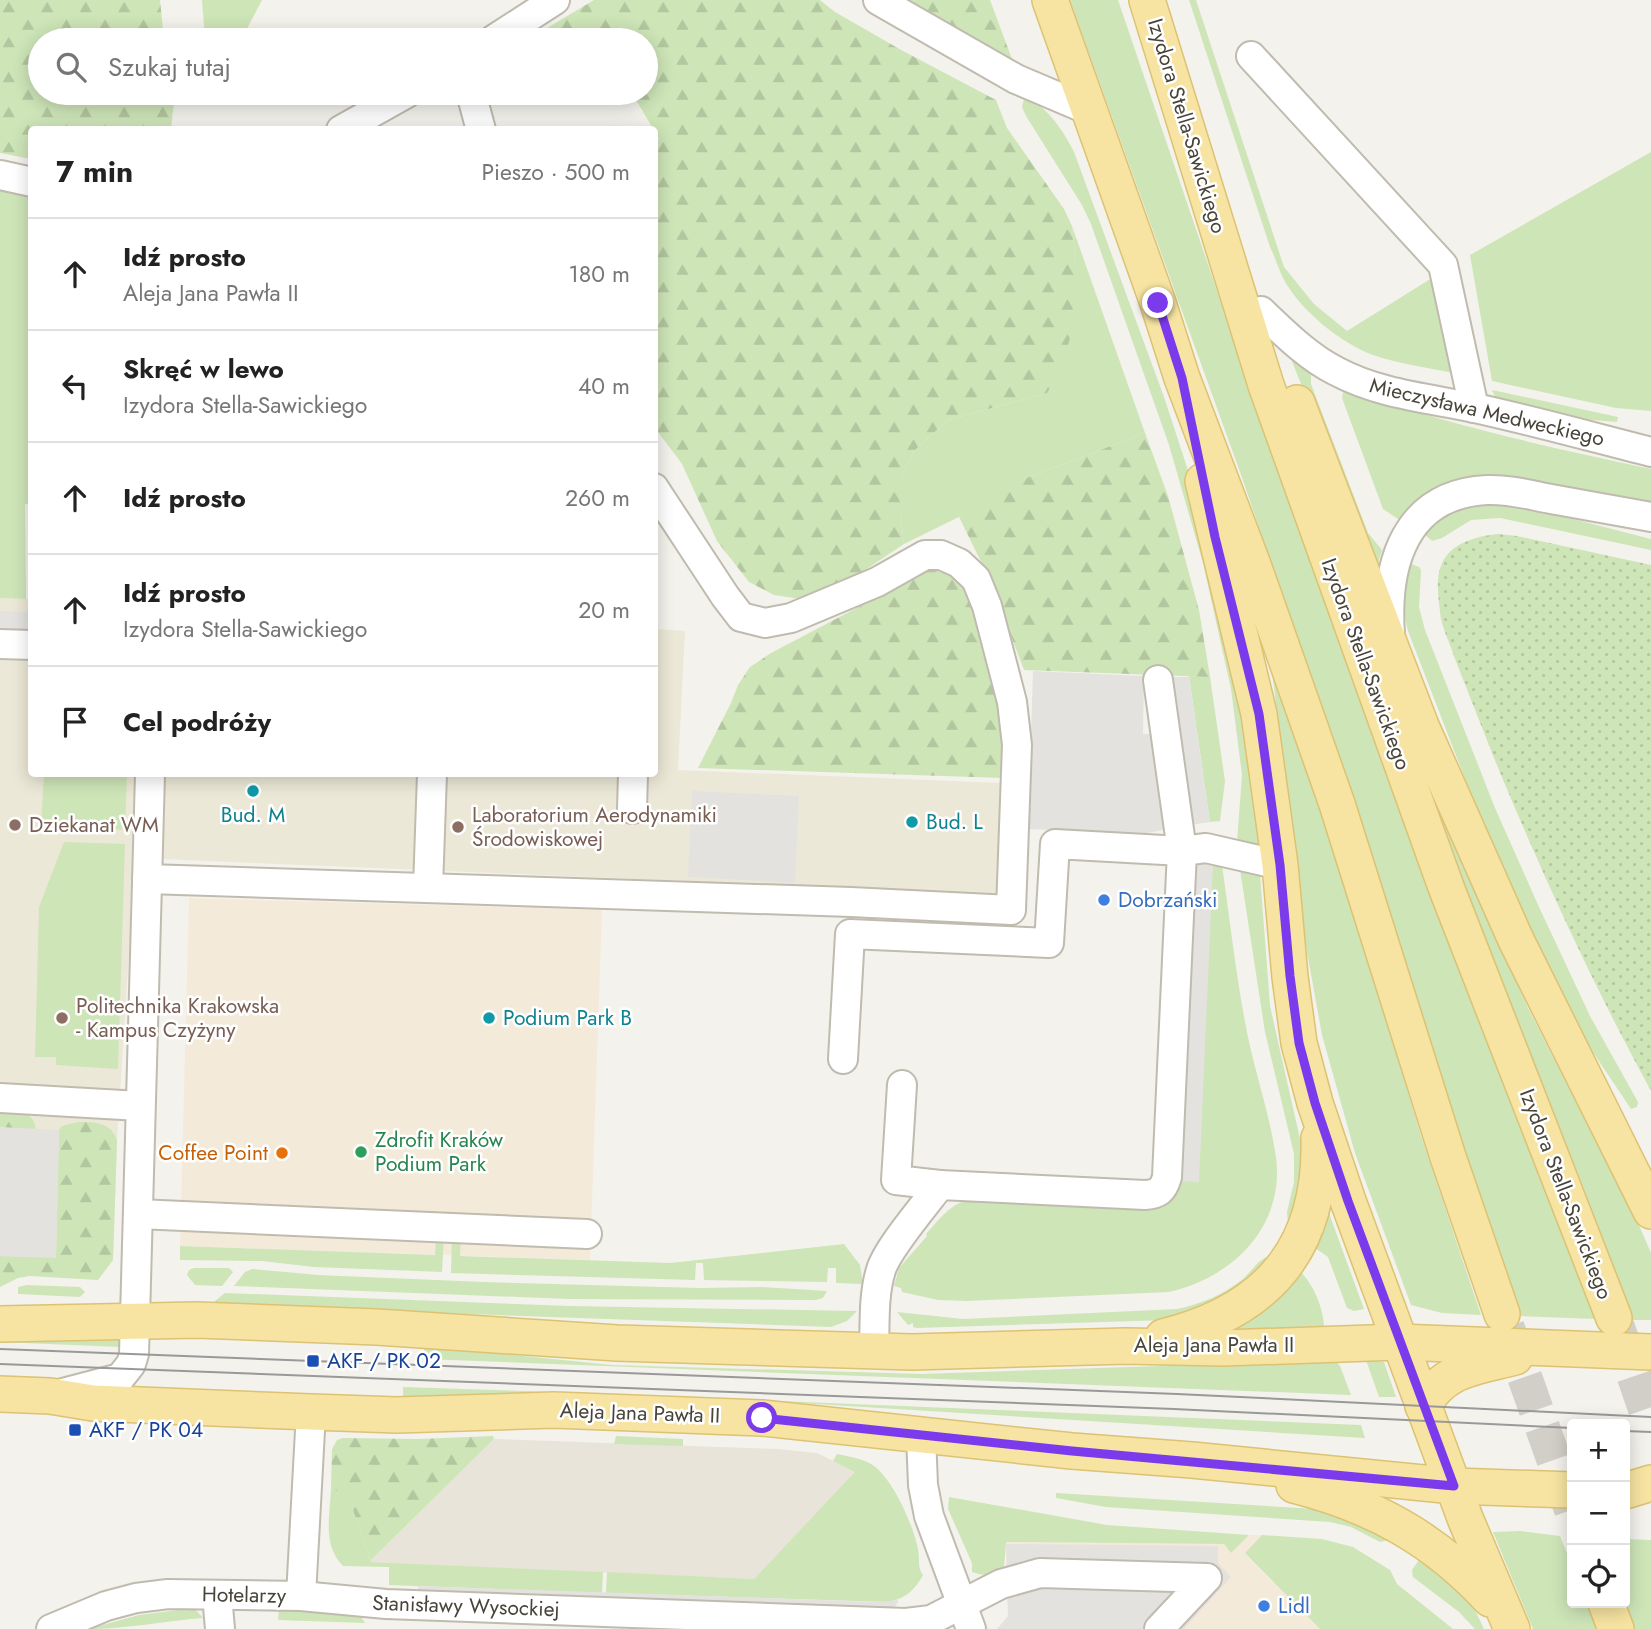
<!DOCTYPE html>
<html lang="pl">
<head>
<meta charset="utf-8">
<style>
	:root { --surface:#fff; --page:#f6f6f6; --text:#222; --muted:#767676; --line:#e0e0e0 }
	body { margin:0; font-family:Jost,sans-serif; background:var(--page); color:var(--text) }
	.controls { position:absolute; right:21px; bottom:21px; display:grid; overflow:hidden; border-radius:7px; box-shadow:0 4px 18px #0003 }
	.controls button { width:63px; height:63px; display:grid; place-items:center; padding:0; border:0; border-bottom:2px solid var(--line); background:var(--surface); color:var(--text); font:35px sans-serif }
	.stop { position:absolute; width:21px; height:21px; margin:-16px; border:5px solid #7c3aed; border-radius:50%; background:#fff }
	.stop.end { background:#7c3aed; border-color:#fff; box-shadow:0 2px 7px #0008 }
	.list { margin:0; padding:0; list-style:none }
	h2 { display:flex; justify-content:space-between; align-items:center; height:91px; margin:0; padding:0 28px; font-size:30px }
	h2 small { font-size:23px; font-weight:400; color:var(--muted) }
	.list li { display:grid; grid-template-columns:46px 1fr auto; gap:21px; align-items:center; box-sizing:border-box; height:112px; padding:0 28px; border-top:2px solid var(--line) }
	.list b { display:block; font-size:26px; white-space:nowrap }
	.list p { margin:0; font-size:23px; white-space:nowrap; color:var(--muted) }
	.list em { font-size:23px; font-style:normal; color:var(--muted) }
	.icon { flex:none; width:38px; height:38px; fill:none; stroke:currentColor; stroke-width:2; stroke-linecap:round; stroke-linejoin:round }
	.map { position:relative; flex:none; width:1651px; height:1629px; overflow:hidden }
	.search { position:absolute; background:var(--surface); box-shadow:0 4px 18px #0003; left:28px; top:28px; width:630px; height:77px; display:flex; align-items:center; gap:18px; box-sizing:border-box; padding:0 24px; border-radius:38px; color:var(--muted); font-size:26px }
	.panel { position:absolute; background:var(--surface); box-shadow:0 4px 18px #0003; left:28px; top:126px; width:630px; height:651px; border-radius:7px }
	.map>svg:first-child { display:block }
</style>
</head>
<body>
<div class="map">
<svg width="1651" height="1629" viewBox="0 0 1651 1629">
	<defs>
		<pattern id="forest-firs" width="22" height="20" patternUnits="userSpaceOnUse" patternTransform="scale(1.75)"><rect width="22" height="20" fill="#cee5b8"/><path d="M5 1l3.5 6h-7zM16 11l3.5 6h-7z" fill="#b2c69f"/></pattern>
		<pattern id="park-dots" width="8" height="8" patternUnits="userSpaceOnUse" patternTransform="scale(1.75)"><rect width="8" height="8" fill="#cee5b8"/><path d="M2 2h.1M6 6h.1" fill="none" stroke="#b2c69f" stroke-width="1.8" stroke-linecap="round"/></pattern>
	</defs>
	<rect width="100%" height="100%" fill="#f4f2ec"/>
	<path fill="#e8e4da" d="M494,1439L777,1449L817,1453L856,1472L754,1579L369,1562Z"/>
	<g fill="#f4ead9">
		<path d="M189,898L602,910L590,1260L180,1246Z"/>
		<path d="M1249,1535H1262L1245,1553L1320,1629H997L1008,1616L1006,1542L1224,1544L1231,1553Z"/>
	</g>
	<path fill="#ece8d7" d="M0,598L31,599L32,774H654L655,629L685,631L678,770L1003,783L998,894L135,858L117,1141L113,1260L0,1256Z"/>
	<g fill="#cee5b8">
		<path d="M202,0H262L241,40H205Z"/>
		<path d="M1070,0H1118L1278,470L1595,1319L1519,1316L1450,1112L1368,844L1240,472Z"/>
		<path d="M1189,0H1196L1284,267L1314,304L1347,331L1440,273L1458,374C1430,368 1400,364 1373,355C1340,343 1299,309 1283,278C1278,268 1275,257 1270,247Z"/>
		<path d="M1025,95C1048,109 1062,128 1074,152L1164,397L1195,492L1237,665L1259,850L1237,842L1242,775L1231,689L1203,563L1169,445L1091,224L1082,205L1026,116L1022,107Z"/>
		<path d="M1651,152V411L1616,408L1492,381L1470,255Z"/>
		<path d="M0,187L31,192L32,504H25L26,599L0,598Z"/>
		<path d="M1072,226L1145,433L1024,479L975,509L904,544L900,511V478L914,451L948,420L1047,393L1076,262Z"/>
		<path d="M1289,354L1311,372V384L1368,533L1382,550L1376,570Z"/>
		<path d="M1344,388C1443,424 1548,447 1651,469V508C1606,498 1493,464 1454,483C1435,492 1418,509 1401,521L1383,509L1342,398Z"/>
		<path d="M1492,390L1618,417L1617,422L1580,419L1497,401Z"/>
		<path d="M1491,504L1534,509L1651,539V550L1500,518L1471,520L1442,538L1432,541L1424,534C1442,514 1465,506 1491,504Z"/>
		<path d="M1406,562L1419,567L1421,570L1419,607L1425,630L1495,808L1539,907L1590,1016L1638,1102L1637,1107L1631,1109L1576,1027L1524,918L1477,810L1408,631L1401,600Z"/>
		<path d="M1272,672L1328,829L1422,1139L1481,1315L1442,1313L1411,1305L1355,1153L1322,1035L1307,952Z"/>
		<path d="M1189,676L1210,677L1225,781L1220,821L1210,822Z"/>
		<path d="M1397,694L1453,843L1528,1008L1638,1223L1651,1253V1320H1630L1584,1189L1448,847Z"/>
		<path d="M44,774H127L125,830L41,826Z"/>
		<path d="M64,842L125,844L118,1069L56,1065V1057H35L39,907Z"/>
		<path d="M1221,859C1230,918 1236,979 1248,1037C1256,1075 1269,1113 1275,1151C1288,1223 1235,1277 1169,1292L967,1301L938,1300L902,1292L901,1288L894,1286L899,1268L927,1236L926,1234C940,1219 950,1203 972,1199L1154,1207C1167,1206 1175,1200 1179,1188L1212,863L1193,862Z"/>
		<path d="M1239,863L1260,874L1270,1006L1303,1152V1188L1288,1225L1287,1212L1294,1182V1154L1265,1032Z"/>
		<path d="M1326,1205L1364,1309L1354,1311L1347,1308L1328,1257L1311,1245Z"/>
		<path d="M436,1236H444L442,1272L314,1267L262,1261L180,1260V1246L435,1255Z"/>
		<path d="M452,1236L461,1237L460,1256L670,1263L844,1244L860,1265L863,1284L836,1283V1268H828L827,1282L704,1280L703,1263H696L695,1280L451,1273Z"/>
		<path d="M1270,1256L1228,1299L1168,1320L917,1328L913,1327V1323L908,1325L897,1312L963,1319L1177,1309C1201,1304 1225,1294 1244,1278C1253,1270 1258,1259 1270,1256Z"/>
		<path d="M194,1268H229L233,1272L222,1286L195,1285L187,1275L189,1270Z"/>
		<path d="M252,1269L318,1275L484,1282L700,1288L761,1287L827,1291L823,1298L816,1300L570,1299L234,1286L245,1272Z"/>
		<path d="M1297,1269C1312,1280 1324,1309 1324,1328L1225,1331Z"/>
		<path d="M27,1285L80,1287L85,1292L80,1297L18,1294V1287Z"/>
		<path d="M225,1293L570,1306L857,1311L847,1321L831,1327L215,1305V1301Z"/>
		<path d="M122,1337L121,1347L0,1342V1340Z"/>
		<path d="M424,1346L612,1365L921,1374L1335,1360L1340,1366L1351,1395L424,1359Z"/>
		<path d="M1366,1360L1384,1362L1396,1397H1379Z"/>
		<path d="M403,1387L641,1395V1398L403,1400Z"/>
		<path d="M732,1399L1361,1425L1365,1438Z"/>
		<path d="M616,1436L683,1439V1446L614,1444Z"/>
		<path d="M837,1454C850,1457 863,1458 874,1466C894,1481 913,1525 918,1549C920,1558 917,1568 923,1575C914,1591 905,1599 887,1602L606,1593L607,1572L754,1579L855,1472L833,1461Z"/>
		<path d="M331,1489L347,1494C356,1516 362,1538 371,1560L370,1562L603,1572L602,1593L389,1585V1567L343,1566C322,1545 330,1516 331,1489Z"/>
		<path d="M1056,1493L1316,1509L1336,1513L1392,1539L1380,1542L1351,1527L1330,1522L1106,1507L1056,1498Z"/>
		<path d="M949,1497L1107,1525L1249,1535L1231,1553L1224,1544L1006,1542L1004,1568C994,1577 984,1576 972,1572V1563L948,1509Z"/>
		<path d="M1520,1531L1560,1536L1572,1566V1603H1587L1597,1629H1533L1493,1532Z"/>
		<path d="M1262,1535L1322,1539L1353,1547L1390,1570L1397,1584L1453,1629H1320L1245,1553Z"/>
		<path d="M1625,1539L1651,1540V1629H1635L1624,1603Z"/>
		<path d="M1424,1553L1470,1600L1484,1629H1475L1459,1612L1413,1577L1412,1570Z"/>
		<path d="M194,1608L203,1618C164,1621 127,1629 88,1629L139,1615Z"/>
		<path d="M279,1610L358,1612L365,1623L278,1620Z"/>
	</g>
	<g fill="url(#forest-firs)">
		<path d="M0,0H160L164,40H40V93H175L171,129L32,130L31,159L0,153Z"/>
		<path d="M594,0H820L835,12L903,51L996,100L1007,128L1064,209L1072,226L1076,262L1071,333L1063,366L1047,393L948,420L914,451L900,478V511L904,544L856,576L801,599L774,595L749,582L717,541L682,464L655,428L654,142L659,139L632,93H646V40H527Z"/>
		<path d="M905,0H990L1012,59L1005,60Z"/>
		<path d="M1145,433L1168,496L1199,610L1210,677L1024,670L988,576L959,517L1024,479Z"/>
		<path d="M929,570L956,575L972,589L1008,736L1004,778L698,768L731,703L738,685L750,667L771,653Z"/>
		<path d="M0,1111C18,1112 35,1109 36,1132L0,1127Z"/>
		<path d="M78,1122C95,1122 112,1122 117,1141L113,1260L98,1280L29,1276L18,1278L0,1287V1256L56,1257L59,1130L62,1126Z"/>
		<path d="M493,1436L494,1439L371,1560C362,1538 356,1516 347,1495L331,1489L332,1449L337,1440L343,1438L419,1439Z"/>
	</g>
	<path fill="url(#park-dots)" d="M1498,534L1517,536L1651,565V1091C1592,983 1541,872 1494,758C1481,725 1468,692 1455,659C1451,646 1444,632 1441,619C1439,603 1435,581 1441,566C1449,543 1477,536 1498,534Z"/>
	<g fill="#e4e2df">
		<path d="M0,611L31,612V633L0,632Z"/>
		<path d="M1033,671L1144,676L1143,734H1153L1167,829L1142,834L1028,829Z"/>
		<path d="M1169,677H1189L1210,822L1191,825Z"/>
		<path d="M692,791L799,796L795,883L688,877Z"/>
		<path d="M1193,862L1213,864L1199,1182L1179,1181Z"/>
		<path d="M0,1127L59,1130L56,1258L0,1256Z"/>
		<path d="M1006,1544L1218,1546V1563L1231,1577L1184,1629H997L1008,1616Z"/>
		<path d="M418,1586L880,1602L898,1600V1602L889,1616L418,1598Z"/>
	</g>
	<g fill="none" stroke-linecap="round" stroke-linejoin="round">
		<g stroke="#d2cfc8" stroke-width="35" stroke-dasharray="35 18" stroke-linecap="butt">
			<path d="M1617,1326L1651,1425"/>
			<path d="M1507,1327L1572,1511"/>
		</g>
		<defs>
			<g id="minor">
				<path d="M878,0L1016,79L1089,110"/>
				<path d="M493,40L555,0"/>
				<path d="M1251,56L1443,265L1474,408"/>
				<path d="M471,93L481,130"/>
				<path d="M341,130L407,93"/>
				<path d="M0,175L32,182"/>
				<path d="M1261,311C1283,332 1308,357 1336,371C1379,394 1427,398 1475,408C1534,421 1592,437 1651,452"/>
				<path d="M1390,634C1385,564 1405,494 1487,490C1509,489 1530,495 1551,499C1584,505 1618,511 1651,517"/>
				<path d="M0,644L32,645"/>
				<path d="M1158,680L1182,851L1206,848L1280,865"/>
				<path d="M632,809L633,774"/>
				<path d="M147,879L851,902L1011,910L1017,745L1012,702L987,606L976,579L959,563L941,555H925L877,582L791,618L765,623L741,617L725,596L654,488"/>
				<path d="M428,888L432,774"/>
				<path d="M843,1059L850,934L1049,943L1055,844L1182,851L1167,1177C1163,1191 1158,1194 1145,1195L940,1185C925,1205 887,1249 881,1270C873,1295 875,1325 874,1352"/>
				<path d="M902,1085L896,1180L940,1185"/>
				<path d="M0,1098L140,1106"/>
				<path d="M138,1214L587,1234"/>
				<path d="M59,1394L120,1378L131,1364L134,1354L150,774"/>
				<path d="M921,1436L923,1485L929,1516L971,1629"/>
				<path d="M217,1595L220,1629"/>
				<path d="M301,1596L311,1412"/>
				<path d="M51,1629L106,1606L136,1598L168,1594L301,1596L386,1604L906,1623L931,1620L1001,1584L1040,1573L1207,1578L1159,1629"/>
			</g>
			<g id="major">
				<path d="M1050,0L1158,303L1182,378L1253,565L1337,804L1448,1157L1502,1314"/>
				<path d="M1147,0L1266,385L1446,887L1614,1318"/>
				<path d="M1297,403L1421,726L1516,940L1651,1211"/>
				<path d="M1203,481L1259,714L1280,865L1290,977L1299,1043L1315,1103L1348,1201L1465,1518L1512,1629"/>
				<path d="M0,1324L197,1320L377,1327L617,1343L912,1352L1126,1346L1223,1348L1399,1342L1651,1352"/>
				<path d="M1163,1337C1268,1311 1322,1248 1319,1138"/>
				<path d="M0,1394L50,1396L93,1403L311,1412L397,1415L554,1410L762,1418L1072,1451L1192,1460L1454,1486L1572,1490"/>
				<path d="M1423,1406C1444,1368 1477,1367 1515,1357"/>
				<path d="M1294,1485C1373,1505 1435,1539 1490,1599"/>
				<path d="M1625,1491L1651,1483"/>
				<path d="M1606,1603L1616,1629"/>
			</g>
		</defs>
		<use href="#minor" stroke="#c0bbaf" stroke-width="32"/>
		<use href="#major" stroke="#dcc273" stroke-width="38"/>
		<use href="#minor" stroke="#fff" stroke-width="28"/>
		<use href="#major" stroke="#f7e4a2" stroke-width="35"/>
		<g stroke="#999" stroke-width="2">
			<path d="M0,1349L1177,1394L1651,1417"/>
			<path d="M0,1364L1174,1409L1572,1428"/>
			<path d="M1625,1431L1651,1432"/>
		</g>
	</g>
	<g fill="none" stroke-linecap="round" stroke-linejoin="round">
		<path stroke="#7c3aed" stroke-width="9" d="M762,1418L1072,1451L1454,1486L1348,1201L1315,1103L1299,1043L1290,976L1280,865L1259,714L1215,537L1182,378L1158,303"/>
	</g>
	<g fill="#0f9aa8" stroke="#fff" stroke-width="2.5">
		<circle cx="253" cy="791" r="7"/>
		<circle cx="912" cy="822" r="7"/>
		<circle cx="489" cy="1018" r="7"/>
	</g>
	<g fill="#8d6e63" stroke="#fff" stroke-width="2.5">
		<circle cx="15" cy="825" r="7"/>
		<circle cx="458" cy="827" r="7"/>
		<circle cx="62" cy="1018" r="7"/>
	</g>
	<g fill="#3f7fe0" stroke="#fff" stroke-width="2.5">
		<circle cx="1104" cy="900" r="7"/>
		<circle cx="1264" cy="1606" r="7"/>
	</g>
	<circle fill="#2e9e5b" stroke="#fff" stroke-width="2.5" cx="361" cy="1152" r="7"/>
	<circle fill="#e8710a" stroke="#fff" stroke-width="2.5" cx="282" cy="1153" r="7"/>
	<g fill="#1a4fb4" stroke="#fff" stroke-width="2.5">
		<rect x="306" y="1354" width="14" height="14" rx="3.5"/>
		<rect x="68" y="1423" width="14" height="14" rx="3.5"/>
	</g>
	<g text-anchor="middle" stroke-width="5" stroke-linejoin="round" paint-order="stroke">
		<g font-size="21" fill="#48443a" stroke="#fff">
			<text transform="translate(1187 126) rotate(73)" y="7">Izydora Stella-Sawickiego</text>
			<text transform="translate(1487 412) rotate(13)" y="7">Mieczysława Medweckiego</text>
			<text transform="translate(1366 664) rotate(70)" y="7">Izydora Stella-Sawickiego</text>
			<text transform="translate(1566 1194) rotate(69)" y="7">Izydora Stella-Sawickiego</text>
			<text x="1214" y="1352">Aleja Jana Pawła II</text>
			<text transform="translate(640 1413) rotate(2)" y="7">Aleja Jana Pawła II</text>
			<text transform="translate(244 1595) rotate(1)" y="7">Hotelarzy</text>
			<text transform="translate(466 1606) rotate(2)" y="7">Stanisławy Wysockiej</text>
		</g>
		<g font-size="21" fill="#0d838f" stroke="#fff" text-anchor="start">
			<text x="253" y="822" text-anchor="middle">Bud. M</text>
			<text x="926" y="829">Bud. L</text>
			<text x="503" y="1025">Podium Park B</text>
		</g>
		<g font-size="21" fill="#785e54" stroke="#fff" text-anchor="start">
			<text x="472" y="822">Laboratorium Aerodynamiki<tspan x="472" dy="24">Środowiskowej</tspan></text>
			<text x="29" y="832">Dziekanat WM</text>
			<text x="76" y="1013">Politechnika Krakowska<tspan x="76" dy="24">- Kampus Czyżyny</tspan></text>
		</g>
		<g font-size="21" fill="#366cbe" stroke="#fff" text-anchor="start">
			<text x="1118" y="907">Dobrzański</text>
			<text x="1278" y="1613">Lidl</text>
		</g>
		<g font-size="21" fill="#27864d" stroke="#fff" text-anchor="start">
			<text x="375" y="1147">Zdrofit Kraków<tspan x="375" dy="24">Podium Park</tspan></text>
		</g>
		<g font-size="21" fill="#c56008" stroke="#fff" text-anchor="end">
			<text x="268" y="1160">Coffee Point</text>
		</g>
		<g font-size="21" fill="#164399" stroke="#fff" text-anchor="start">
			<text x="327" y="1368">AKF / PK 02</text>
			<text x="89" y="1437">AKF / PK 04</text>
		</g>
	</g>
</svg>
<div class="controls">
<button>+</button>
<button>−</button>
<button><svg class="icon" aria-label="locate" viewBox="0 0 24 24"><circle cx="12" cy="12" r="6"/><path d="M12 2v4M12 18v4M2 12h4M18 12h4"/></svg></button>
</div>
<div class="stop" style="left:762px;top:1418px"></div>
<div class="stop end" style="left:1158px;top:303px"></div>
<div class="search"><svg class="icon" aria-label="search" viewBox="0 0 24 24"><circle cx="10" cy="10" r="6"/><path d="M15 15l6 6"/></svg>Szukaj tutaj</div>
<section class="panel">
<h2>7 min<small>Pieszo · 500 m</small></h2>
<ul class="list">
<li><svg class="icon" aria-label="ahead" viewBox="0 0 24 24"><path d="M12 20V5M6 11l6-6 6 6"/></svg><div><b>Idź prosto</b><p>Aleja Jana Pawła II</p></div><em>180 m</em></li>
<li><svg class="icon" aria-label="left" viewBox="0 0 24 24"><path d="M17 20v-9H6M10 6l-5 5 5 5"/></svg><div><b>Skręć w lewo</b><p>Izydora Stella-Sawickiego</p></div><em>40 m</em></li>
<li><svg class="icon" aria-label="ahead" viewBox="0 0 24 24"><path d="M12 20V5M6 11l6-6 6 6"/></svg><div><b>Idź prosto</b></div><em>260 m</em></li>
<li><svg class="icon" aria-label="ahead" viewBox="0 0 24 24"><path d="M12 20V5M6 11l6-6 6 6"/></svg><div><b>Idź prosto</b><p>Izydora Stella-Sawickiego</p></div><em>20 m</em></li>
<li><svg class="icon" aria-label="arrive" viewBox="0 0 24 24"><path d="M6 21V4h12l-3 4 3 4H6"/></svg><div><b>Cel podróży</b></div></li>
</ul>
</section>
</div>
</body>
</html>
